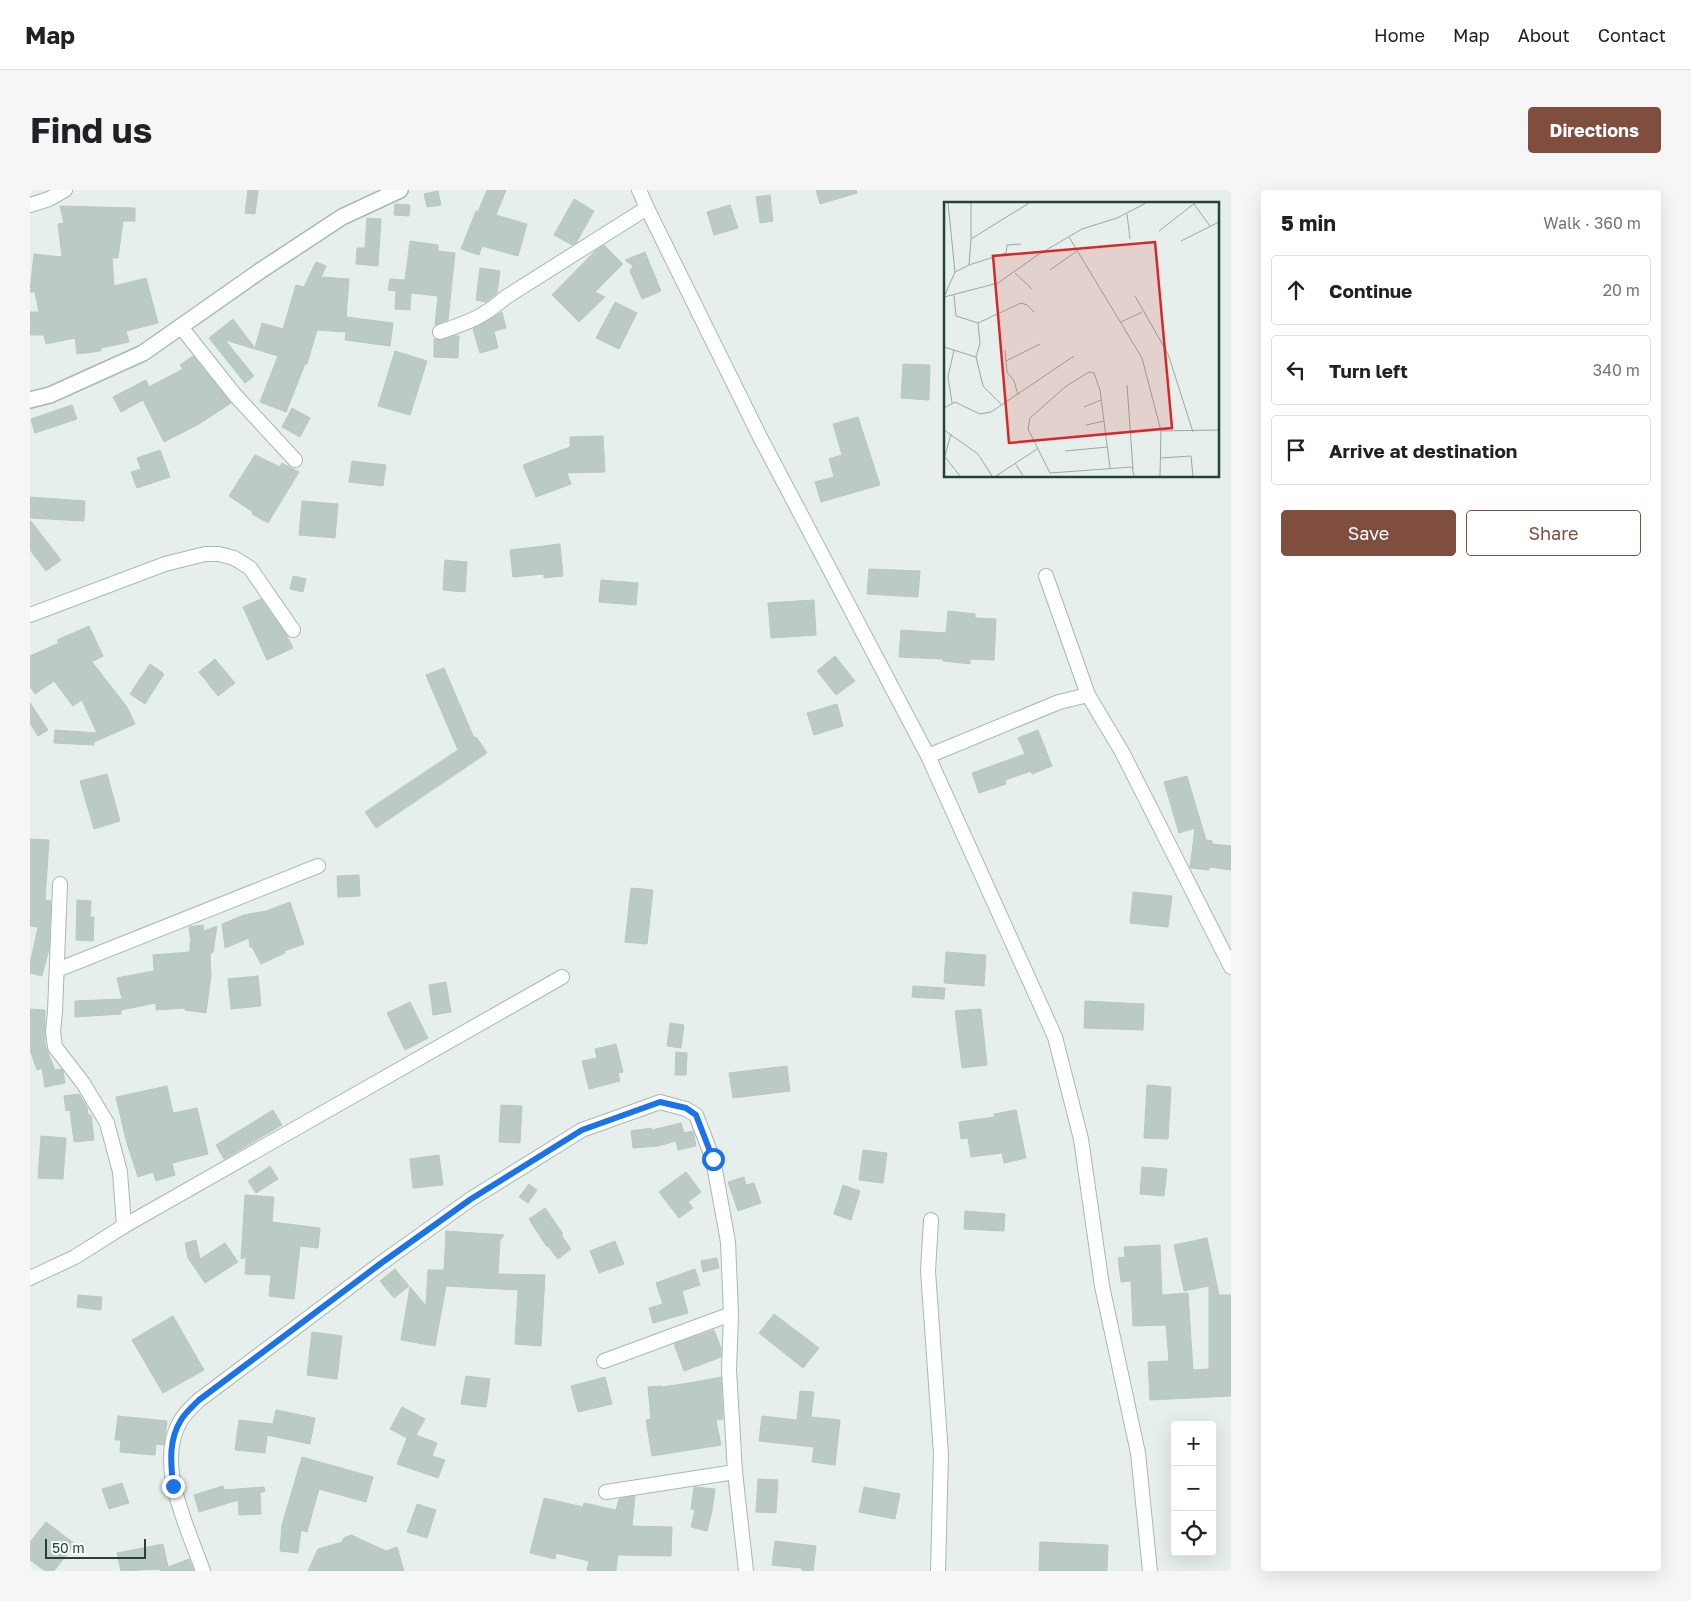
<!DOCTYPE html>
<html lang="en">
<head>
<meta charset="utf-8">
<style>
	:root { --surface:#fff; --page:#f6f6f6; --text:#202124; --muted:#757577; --line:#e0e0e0; --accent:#7f4e3f }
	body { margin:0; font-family:"Golos Text",sans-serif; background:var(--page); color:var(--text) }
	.controls { position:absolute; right:15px; bottom:15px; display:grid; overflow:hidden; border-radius:5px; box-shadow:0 5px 20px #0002 }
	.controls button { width:45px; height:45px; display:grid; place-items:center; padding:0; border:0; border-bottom:1px solid var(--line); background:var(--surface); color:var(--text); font:25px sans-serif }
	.scale { position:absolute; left:15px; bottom:12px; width:101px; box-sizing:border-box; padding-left:5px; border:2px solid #24423a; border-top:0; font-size:14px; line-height:18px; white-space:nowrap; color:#24423a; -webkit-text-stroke:4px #f7fbf9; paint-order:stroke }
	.stop { position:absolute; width:15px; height:15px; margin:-11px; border:4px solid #1a73e8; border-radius:50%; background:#fff }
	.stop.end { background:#1a73e8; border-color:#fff; box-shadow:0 1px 5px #0008 }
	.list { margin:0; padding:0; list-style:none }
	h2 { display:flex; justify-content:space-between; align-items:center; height:65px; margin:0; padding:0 20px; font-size:21px }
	h2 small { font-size:16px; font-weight:400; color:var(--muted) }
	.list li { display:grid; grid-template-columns:32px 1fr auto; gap:15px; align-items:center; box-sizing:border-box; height:70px; margin:0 10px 10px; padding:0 10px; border:1px solid var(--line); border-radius:5px }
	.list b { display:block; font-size:19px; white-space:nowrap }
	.list em { font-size:16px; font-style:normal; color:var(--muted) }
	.actions { display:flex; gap:10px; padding:15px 20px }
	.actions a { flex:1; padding:11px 0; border:1px solid var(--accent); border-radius:5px; text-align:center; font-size:18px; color:var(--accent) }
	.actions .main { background:var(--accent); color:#fff }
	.icon { flex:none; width:28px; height:28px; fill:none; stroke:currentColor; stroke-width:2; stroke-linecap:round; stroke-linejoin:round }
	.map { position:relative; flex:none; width:1201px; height:1381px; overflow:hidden; border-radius:5px }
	header { display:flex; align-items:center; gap:30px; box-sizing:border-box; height:70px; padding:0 25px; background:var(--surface); border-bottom:1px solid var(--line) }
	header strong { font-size:24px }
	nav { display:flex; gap:28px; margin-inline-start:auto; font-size:18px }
	.intro { display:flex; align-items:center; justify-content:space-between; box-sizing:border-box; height:120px; padding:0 30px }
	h1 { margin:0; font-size:35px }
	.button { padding:12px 22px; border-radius:5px; background:var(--accent); color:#fff; font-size:18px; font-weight:700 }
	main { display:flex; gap:30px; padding:0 30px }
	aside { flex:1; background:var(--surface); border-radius:5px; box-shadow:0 5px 20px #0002 }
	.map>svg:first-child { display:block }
</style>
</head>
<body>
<header>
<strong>Map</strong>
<nav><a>Home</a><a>Map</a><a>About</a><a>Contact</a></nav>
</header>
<div class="intro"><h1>Find us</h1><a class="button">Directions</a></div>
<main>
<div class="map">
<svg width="1201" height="1381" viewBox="0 0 1201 1381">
	<rect width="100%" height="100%" fill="#e6efeb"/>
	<g fill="#bbcac4" stroke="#b8c9c2">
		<path d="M218,0H228L225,24L215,23Z"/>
		<path d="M457,0H476L466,25L497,34L488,66L452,56L449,65L431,59L446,21L448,22Z"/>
		<path d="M786,0H826L827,3L790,14Z"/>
		<path d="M408,1L411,15L397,17L394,4Z"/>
		<path d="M740,5L743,31L730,33L726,7Z"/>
		<path d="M544,9L564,21L546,53L542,55L524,45Z"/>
		<path d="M365,14L380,15L379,26L364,25Z"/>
		<path d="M700,15L708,38L684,45L677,22Z"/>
		<path d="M30,16L105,18V31H93L88,68H82L84,96L116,88L128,133L96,141L99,152L71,158V161L47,164L45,148L16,154L14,145H0V122H9L5,102H0L4,64L32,67L28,34L34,33Z"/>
		<path d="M337,28L351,29L348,76L326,74L327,58H335Z"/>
		<path d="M380,51L408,55V61L425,63L418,130L405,135L408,106L381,103L380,120L365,119L366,101L358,100L360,89L375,90Z"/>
		<path d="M574,55L593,74L565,102L575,107L549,132L522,105L565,61Z"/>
		<path d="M615,62L631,101L612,109L600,81L603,76L595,70Z"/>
		<path d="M286,72L296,76L291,87L319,89L316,127L363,133L360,156L315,150L316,142L287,140L277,174H275L256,222L230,212L248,166L195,150L224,186L215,193L179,148L203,129L225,158L232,133L253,139L266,95L274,97Z"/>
		<path d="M450,78L470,81L467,103L456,112L446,110Z"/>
		<path d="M585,112L607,123L589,159L566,148Z"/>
		<path d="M472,122L476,138L464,141L468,158L450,163L443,139Z"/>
		<path d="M425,146H429L428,168L404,167V149L412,150Z"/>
		<path d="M365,161L397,171L380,225L348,216Z"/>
		<path d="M163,166L201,213L169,234L134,252L113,210L91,222L83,207L116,190L119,197L153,179L150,175Z"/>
		<path d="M873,174L900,175L899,210L871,208Z"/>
		<path d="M42,215L47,229L5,243L1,229Z"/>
		<path d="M262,218L280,228L270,247L252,237Z"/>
		<path d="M828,227L850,295L791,312L785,292L804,287L799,269L812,265L803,234Z"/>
		<path d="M573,246L575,282L537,283L541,294L506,307L493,275L540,257V247Z"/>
		<path d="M130,260L140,287L107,298L101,282L111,279L107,268Z"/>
		<path d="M225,265L250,277L252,273L269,282L238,333L222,324L223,322L199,306Z"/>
		<path d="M322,271L356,275L353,296L319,292Z"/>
		<path d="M0,307L55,311L54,331L0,328Z"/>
		<path d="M272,311L308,314L305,348L269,345Z"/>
		<path d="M0,330L31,370L16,381L0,360Z"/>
		<path d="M530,354L533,386L514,388V384L483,387L480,360Z"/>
		<path d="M415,370L437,372L435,402L413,400Z"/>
		<path d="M839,379L890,381L888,407L837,404Z"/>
		<path d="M263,386L276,389L273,402L260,399Z"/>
		<path d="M571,390L608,393L606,415L569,412Z"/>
		<path d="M231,409L257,446L263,458L237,470L213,417Z"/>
		<path d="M784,410L786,445L741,448L738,413Z"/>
		<path d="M918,421L945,424V428L966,429L964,470L940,469V474L913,471V469L869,467L871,440L916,443Z"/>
		<path d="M59,436L73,466L62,472L97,517L105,534L64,552V555L24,553L25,540L67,543L52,510L43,516L24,491L5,504L0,496V466L29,453L27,450Z"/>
		<path d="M805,466L825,491L806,505L787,481Z"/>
		<path d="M185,469L205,493L188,506L169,482Z"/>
		<path d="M120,474L134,484L115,514L100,504Z"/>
		<path d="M414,478L444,548L446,547L457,563L346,638L335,622L428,560L396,485Z"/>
		<path d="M0,513L18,540L8,546L0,533Z"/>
		<path d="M807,514L813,536L784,545L777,523Z"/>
		<path d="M1008,540L1022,576L1002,584L1001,581L975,590L976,594L949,603L942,583L995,564L988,548Z"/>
		<path d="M77,584L90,631L64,639L50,591Z"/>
		<path d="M1157,586L1176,650L1182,651V654L1201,656V680L1180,677L1179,680L1160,678L1165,638L1149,643L1134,592Z"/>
		<path d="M0,649L19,650L15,710L21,711L19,759L12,786L0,783V774L8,737L0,736Z"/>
		<path d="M329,685L330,706L308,707L307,686Z"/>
		<path d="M601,698L623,700L617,754L595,752Z"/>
		<path d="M1103,702L1142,706L1138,737L1100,733Z"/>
		<path d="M47,710L61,711L60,727H64L63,751L46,750Z"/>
		<path d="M260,712L274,754L254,761L255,763L231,774L222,757H220L219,748L195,758L192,734L214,725L236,721Z"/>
		<path d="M173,735L174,741L187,736L183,762L180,764L181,785L176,823L155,820V818L126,820V813L91,820V824L45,827V811L92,809L87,788L124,781L123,765L160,762V752H161L159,737Z"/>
		<path d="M916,762L956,765L954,796L914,793Z"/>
		<path d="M228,786L231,816L201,819L198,789Z"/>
		<path d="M416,792L421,822L403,825L399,795Z"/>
		<path d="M883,796L915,798L914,809L882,807Z"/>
		<path d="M1055,811L1114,814L1113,840L1054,838Z"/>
		<path d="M380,812L398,848L375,860L357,823Z"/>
		<path d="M0,819L15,820V855L25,880L31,879L33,881L35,893L15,897L12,878L7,880L0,860Z"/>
		<path d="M951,819L957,875L932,878L925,821Z"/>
		<path d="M640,833L654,835L651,858L637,856Z"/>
		<path d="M586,854L593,882L588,883L590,891L559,899L552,871L567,868L565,859Z"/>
		<path d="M646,862L657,863L656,885H645Z"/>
		<path d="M757,876L760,901L703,908L699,883Z"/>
		<path d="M1117,895L1141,897L1138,949L1114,948Z"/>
		<path d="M137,896L143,923L167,918L178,964L142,973L145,985L126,991L123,982L108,987L96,950L86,907Z"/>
		<path d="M49,904L57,917L58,925H61L64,950L44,952L40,920L36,921L34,906Z"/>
		<path d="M471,915L492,916L490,953L469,952Z"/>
		<path d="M243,920L252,935L194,969L186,955Z"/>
		<path d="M986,920L996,968L974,973L972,963L941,967L938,948L931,949L929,932L965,927L964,924Z"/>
		<path d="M651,933L654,943L663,941L666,956L648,960L646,951L628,956L603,958L601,941L621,938L622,940Z"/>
		<path d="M11,946L36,948L33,989L8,988Z"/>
		<path d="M833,960L857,963L853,993L829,990Z"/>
		<path d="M409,965L413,995L383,998L380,969Z"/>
		<path d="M240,976L248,989L226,1003L218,991Z"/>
		<path d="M1112,977L1137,979L1134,1006L1110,1004Z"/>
		<path d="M656,982L671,1002L658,1012L663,1018L649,1028L629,1002Z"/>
		<path d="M714,987L716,995L724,993L731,1013L708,1021L698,992Z"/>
		<path d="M499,994L507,1000L498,1013L489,1007Z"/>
		<path d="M813,995L830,1001L821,1030L804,1024Z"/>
		<path d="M215,1005L244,1007L242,1032L290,1038L288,1058L270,1056L264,1109L239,1106L241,1085L215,1084L216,1067L211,1069Z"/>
		<path d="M515,1018L533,1044L531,1045L541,1059L528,1069L517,1055V1057L499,1029Z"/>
		<path d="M935,1021L975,1024L974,1041L934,1039Z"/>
		<path d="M416,1041L474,1045L470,1050L468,1084L515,1085L511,1156L485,1154L488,1100L416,1096L405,1156L371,1150L380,1097L396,1116L398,1080H414Z"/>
		<path d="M1177,1048L1189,1105H1201V1206L1120,1210L1118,1172L1139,1171L1136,1135L1103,1136L1101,1091L1091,1092L1088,1068L1095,1067L1094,1057L1130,1055L1132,1105L1158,1103L1163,1180L1179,1179V1096L1154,1101L1144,1055Z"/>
		<path d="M166,1050L170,1069L195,1053L208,1072L175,1093L158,1068L155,1053Z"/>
		<path d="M585,1051L594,1074L569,1083L560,1061Z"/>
		<path d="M687,1068L689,1078L673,1082L671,1071Z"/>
		<path d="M365,1079L379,1096L364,1108L350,1091Z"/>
		<path d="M665,1079L670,1095L652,1101L658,1123L623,1133L619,1118L633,1114L626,1093Z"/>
		<path d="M48,1105L72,1107L71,1120L47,1117Z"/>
		<path d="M744,1124L789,1158L773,1178L729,1143Z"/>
		<path d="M143,1126L174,1180L133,1203L102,1150Z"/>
		<path d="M684,1140L691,1158V1167L654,1181L644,1154Z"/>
		<path d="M282,1142L312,1146L307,1189L277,1185Z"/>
		<path d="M436,1186L460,1189L456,1217L431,1214Z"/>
		<path d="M575,1187L582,1214L548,1222L541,1196Z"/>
		<path d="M691,1187L693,1229L686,1230L691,1255L622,1266L616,1230L621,1229L618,1197L631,1196L632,1197L659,1193Z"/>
		<path d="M770,1201L784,1202L781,1227L810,1230L805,1275L782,1272L784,1257L729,1251L732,1226L767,1230Z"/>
		<path d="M372,1217L395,1229L386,1245L407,1253L402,1266L415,1270L408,1288L367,1274L377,1248L360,1239Z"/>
		<path d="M246,1220L285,1228L280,1254L237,1245L235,1263L205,1260L209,1230L243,1234Z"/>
		<path d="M88,1226L137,1231L134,1255L126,1254L125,1265L90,1262L91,1250H85Z"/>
		<path d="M272,1267L343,1287L336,1312L289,1299L277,1342L271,1340L268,1363L250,1361L252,1335Z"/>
		<path d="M728,1289L748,1290L746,1323L726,1322Z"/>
		<path d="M92,1293L99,1313L79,1319L72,1299Z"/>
		<path d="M193,1296L194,1300L234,1297L235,1301L230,1303L231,1324L209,1325L208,1310L169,1322L164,1305Z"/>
		<path d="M664,1297L685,1299L682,1321L677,1341L661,1337L665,1320L661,1319Z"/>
		<path d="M834,1297L870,1304L865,1329L829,1322Z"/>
		<path d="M605,1306L602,1336L642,1337L641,1366L588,1365L586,1381H557L559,1371L526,1363L525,1369L500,1363L514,1308L553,1317L554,1313L586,1320L589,1309Z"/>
		<path d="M387,1314L406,1320L397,1348L377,1342Z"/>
		<path d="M16,1332L45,1354L24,1381H15L0,1370V1352Z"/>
		<path d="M321,1345L356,1361L367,1357L374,1381H278L288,1359L312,1352L314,1348Z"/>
		<path d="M745,1351L786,1356L783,1381H772V1378L742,1375Z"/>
		<path d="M1010,1352L1078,1355L1077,1381H1009Z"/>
		<path d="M133,1354L138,1377L159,1369L164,1381H130V1379L91,1381L87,1363Z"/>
	</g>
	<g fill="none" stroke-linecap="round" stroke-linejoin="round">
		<defs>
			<g id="minor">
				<path d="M609,0L617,18L730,247L898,566L1025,847L1051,949L1072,1096L1108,1263L1120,1381"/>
				<path d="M0,15L19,9L35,0"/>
				<path d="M151,137L205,205L265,270"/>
				<path d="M410,142C439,132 452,128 476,107L617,18"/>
				<path d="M1016,386L1058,505L1092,562L1201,777"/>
				<path d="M0,425L135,374L175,364H189L204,368L220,378L263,440"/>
				<path d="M898,566L1029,512L1058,505"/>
				<path d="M30,694L25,822L23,841L25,857L53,893L77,933L90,982L94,1036"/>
				<path d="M27,780L288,676"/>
				<path d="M901,1030L898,1081L911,1264L908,1381"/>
				<path d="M0,1088L45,1067L94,1036L532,787"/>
				<path d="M574,1171L701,1124"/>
				<path d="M576,1302L705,1282"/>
				<path d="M173,1381C158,1338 124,1273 151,1230C155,1223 163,1216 169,1210L350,1074L441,1009L552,940L630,912L656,919L666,925L683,969L698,1052L701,1124L699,1180L705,1282L716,1381"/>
			</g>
			<path id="tertiary" d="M0,210L20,205L113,163L230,81L312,27L370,0"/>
		</defs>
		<use href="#minor" stroke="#a8b8b2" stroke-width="16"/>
		<use href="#tertiary" stroke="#a8b8b2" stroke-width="18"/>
		<use href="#minor" stroke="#fff" stroke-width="14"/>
		<use href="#tertiary" stroke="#fff" stroke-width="15"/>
	</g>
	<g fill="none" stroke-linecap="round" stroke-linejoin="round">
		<path stroke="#1a73e8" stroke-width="6" d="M143,1296C141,1273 138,1251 151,1230C155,1223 163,1216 169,1210L350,1074L441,1009L552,940L630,912L656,918L666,925L683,969"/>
	</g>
	<g transform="translate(914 12)">
		<rect width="275" height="275" fill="#e6efeb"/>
		<path fill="none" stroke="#98aaa4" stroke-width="1" d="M27,1V37M250,2L266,24M183,12L186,37M215,29L251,1M125,35L198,156L217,229L216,274M237,39L275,20M25,63L62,51L63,43L77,42M106,68L133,49M11,70L25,63L27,37L85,1M71,71L88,87M10,93L12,114L34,121L36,141L32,155M191,94L224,152L249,230M0,95L54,81L92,54L138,27L173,16L202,1M0,95L11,70L4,1M177,120L198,110M34,121L77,101L83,103L90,110M0,145L32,155L39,184L57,202M61,148L63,170L70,179L74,193M62,159L96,142M183,183L189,267M8,201L4,175L10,148M140,205L157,198M0,206L11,200L36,212L47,210L130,154M142,223L160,219M0,228L34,252L48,274M217,229L275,228M121,249L164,245M1,255L16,274M217,256L247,254L249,274M0,257L7,232M71,261L79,274M166,266L156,188L150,171L145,170L121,185L86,216L84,227L106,271L188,265L190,274M52,274L93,247"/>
		<path fill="#d62828" fill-opacity="0.15" stroke="#d62828" stroke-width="2.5" d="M211,40L228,226L65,241L49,54Z"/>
		<rect width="275" height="275" fill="none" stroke="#24423a" stroke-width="2.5"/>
	</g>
</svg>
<div class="controls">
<button>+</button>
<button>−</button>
<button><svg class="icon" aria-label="locate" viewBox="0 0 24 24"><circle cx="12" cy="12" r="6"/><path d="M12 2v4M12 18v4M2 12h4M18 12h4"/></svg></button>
</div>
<div class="scale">50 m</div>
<div class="stop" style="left:683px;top:969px"></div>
<div class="stop end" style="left:143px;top:1296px"></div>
</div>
<aside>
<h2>5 min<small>Walk · 360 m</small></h2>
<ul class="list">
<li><svg class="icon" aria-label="ahead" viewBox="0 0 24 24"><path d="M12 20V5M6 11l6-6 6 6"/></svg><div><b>Continue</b></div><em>20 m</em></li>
<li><svg class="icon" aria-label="left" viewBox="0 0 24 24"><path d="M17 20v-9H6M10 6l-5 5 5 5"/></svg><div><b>Turn left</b></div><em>340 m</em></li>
<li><svg class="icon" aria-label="arrive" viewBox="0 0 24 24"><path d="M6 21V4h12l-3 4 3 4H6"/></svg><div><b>Arrive at destination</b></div></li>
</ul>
<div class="actions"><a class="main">Save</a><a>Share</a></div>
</aside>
</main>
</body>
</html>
